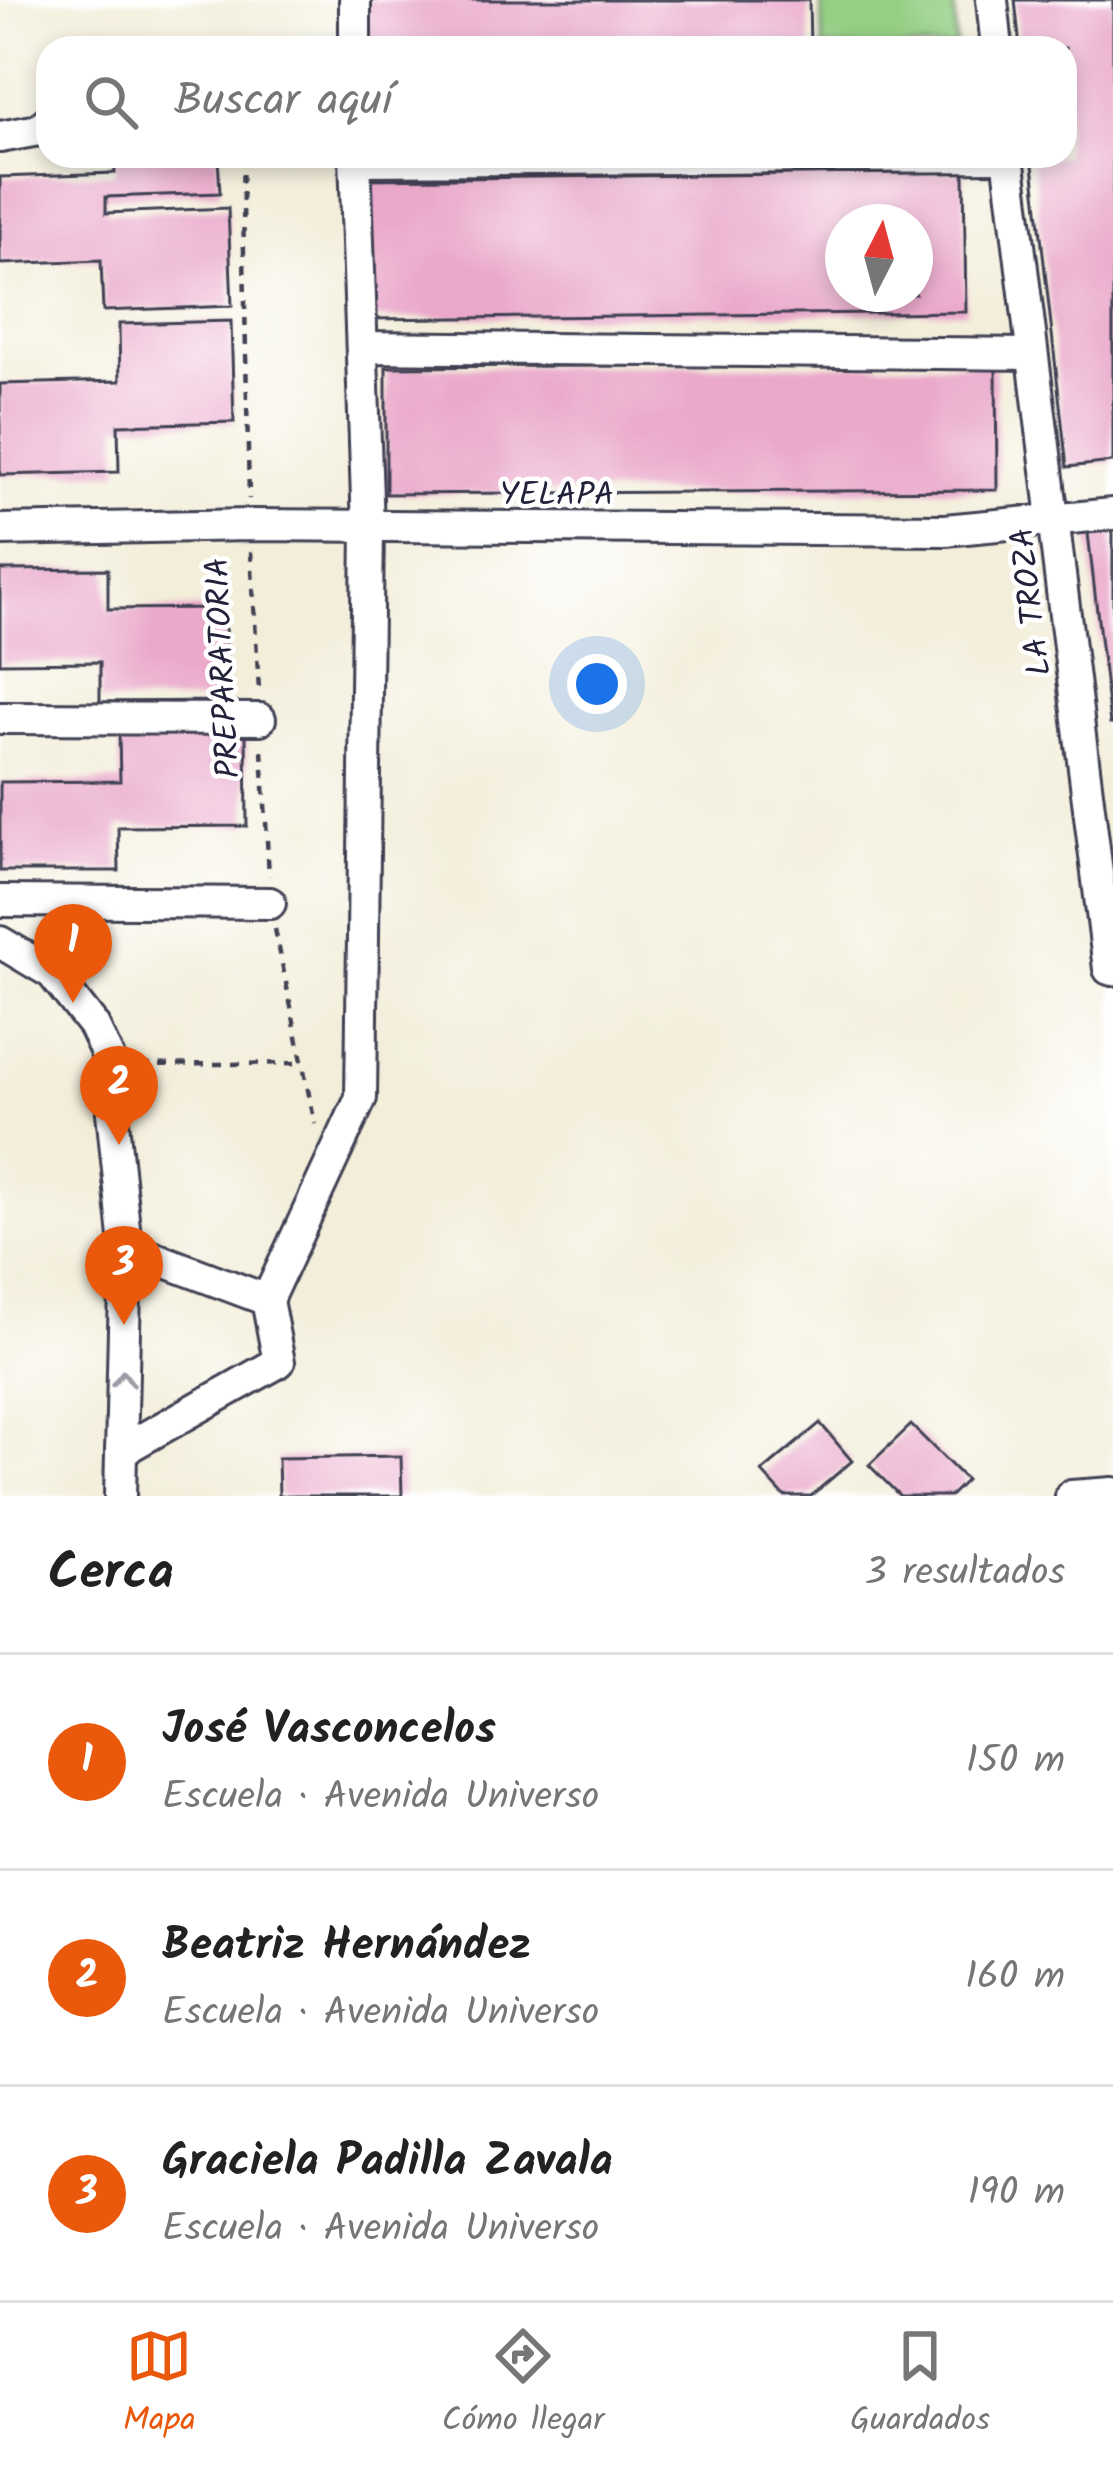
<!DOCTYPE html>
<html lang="es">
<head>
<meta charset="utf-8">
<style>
	:root { --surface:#fff; --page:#f2f2f2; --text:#222; --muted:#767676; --line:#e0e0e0; --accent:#ea580c }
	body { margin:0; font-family:Kalam,sans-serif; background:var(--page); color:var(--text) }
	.compass { position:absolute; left:825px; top:204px; width:108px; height:108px; border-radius:50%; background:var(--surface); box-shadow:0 6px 18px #0003; rotate:6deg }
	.you { position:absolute; left:597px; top:684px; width:42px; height:42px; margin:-30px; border:9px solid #fff; border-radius:50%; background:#1a73e8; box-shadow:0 0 0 18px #1a73e833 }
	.badge { display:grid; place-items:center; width:78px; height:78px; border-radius:50%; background:var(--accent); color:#fff; font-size:39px; font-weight:700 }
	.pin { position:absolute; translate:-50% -99px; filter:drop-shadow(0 3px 6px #0008) }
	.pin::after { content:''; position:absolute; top:63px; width:42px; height:36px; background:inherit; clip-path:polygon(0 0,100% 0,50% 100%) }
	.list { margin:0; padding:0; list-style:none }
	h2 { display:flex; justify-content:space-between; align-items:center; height:156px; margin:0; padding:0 48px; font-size:51px }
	h2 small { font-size:39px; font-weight:400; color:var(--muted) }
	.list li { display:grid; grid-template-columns:78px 1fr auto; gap:36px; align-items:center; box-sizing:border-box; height:216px; padding:0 48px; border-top:3px solid var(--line) }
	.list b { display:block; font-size:45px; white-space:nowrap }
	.list p { margin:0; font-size:39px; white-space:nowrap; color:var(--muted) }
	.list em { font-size:39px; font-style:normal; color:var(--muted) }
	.icon { flex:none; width:66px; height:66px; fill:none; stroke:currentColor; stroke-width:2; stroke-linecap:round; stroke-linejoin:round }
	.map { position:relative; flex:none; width:1113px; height:1496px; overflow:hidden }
	.search { position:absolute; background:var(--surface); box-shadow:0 6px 18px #0003; left:36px; right:36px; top:36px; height:132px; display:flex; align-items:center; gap:30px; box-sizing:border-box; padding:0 42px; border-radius:36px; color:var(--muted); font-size:45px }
	.sheet { height:804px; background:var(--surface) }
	nav { display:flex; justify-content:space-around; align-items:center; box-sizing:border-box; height:168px; border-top:3px solid var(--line); background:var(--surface); font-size:33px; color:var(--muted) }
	nav a { display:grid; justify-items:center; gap:6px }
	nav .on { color:var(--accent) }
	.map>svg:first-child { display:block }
</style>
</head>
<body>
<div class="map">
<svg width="1113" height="1496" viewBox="0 0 1113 1496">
	<rect width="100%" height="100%" fill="#fff"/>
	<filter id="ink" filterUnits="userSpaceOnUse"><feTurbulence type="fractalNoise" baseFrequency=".00833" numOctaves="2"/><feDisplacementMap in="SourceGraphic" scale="24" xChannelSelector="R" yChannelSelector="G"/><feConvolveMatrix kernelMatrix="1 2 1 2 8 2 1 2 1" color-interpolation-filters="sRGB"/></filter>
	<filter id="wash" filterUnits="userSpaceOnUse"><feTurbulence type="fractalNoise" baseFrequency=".004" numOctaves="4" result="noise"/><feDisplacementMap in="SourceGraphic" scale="48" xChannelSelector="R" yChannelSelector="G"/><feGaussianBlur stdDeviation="2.7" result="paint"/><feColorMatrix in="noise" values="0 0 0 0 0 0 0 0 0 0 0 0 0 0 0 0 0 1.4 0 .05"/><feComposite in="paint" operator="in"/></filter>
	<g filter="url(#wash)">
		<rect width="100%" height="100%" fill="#f3eeda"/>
		<path fill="#94cf84" stroke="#5b7860" stroke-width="3" d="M821,0H954L956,48H823Z"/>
		<g id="blocks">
			<g fill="#eaa8cb" fill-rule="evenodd">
				<path d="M359,0H809L810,48H360Z"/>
				<path d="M1015,0H1113V462L1067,467L1032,156H1065V48H1020Z"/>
				<path d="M114,156H218L220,193L106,197V213L228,208L232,306L103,311L101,260L0,264V177L115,173Z"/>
				<path d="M964,172L966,312L367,319L365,179ZM843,222H915V294H843Z"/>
				<path d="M231,321L234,422L118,425L119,472L0,475V384L120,381L119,324Z"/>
				<path d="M996,364L997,490L386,494V367Z"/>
				<path d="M1113,529V724H1110L1088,533Z"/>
				<path d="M108,569V609L225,608L226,701L100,702V662L0,663V570Z"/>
				<path d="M246,732L247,826L118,827L119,871H0V782L120,781L119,733Z"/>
				<path d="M820,1423L852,1461L811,1496H784L762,1472Z"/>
				<path d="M911,1425L966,1480L950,1496H900L869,1465Z"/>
				<path d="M401,1456L402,1496H279L278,1458Z"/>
			</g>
		</g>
	</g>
	<g filter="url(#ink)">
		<use href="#blocks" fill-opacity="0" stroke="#414153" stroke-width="3"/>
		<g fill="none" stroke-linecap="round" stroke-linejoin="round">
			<defs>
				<g id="minor">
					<path d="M355,0V48"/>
					<path d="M992,0L997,48"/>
					<path d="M0,137L39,130L48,121"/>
					<path d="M1008,156L1109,969L1113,970"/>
					<path d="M355,160L1008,156"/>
					<path d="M363,347L1032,354"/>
					<path d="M0,530L250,525L945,530L1113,514"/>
					<path d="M0,718L260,719"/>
					<path d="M0,901L270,903"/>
					<path d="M0,942L52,973L93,1025L112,1065V1112L126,1247L120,1496"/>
					<path d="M126,1247L267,1300L361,1098L368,528L355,156"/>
					<path d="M121,1451L279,1362L267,1300"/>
					<path d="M1071,1496L1113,1493"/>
				</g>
			</defs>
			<use href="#minor" stroke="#414153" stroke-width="36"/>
			<g stroke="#414153" stroke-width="4.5" stroke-dasharray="9 9" stroke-linecap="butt">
				<path d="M242,156L249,499"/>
				<path d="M251,552L259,690"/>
				<path d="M262,750L269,876"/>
				<path d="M275,929L315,1124"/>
				<path d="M142,1065L302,1063"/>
			</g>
			<use href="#minor" stroke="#fff" stroke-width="30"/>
		</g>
		<defs><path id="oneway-chevron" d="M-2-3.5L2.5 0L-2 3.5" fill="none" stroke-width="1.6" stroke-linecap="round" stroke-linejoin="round" transform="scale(3)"/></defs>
		<use stroke="#9c9ca7" href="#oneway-chevron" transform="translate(123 1379) rotate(-89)"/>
	</g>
	<g text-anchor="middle" stroke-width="9" stroke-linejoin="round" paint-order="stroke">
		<g font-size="33" fill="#22223b" stroke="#fff">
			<text x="557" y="505">YELAPA</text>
			<text transform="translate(1029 602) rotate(-97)" y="12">LA TROZA</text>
			<text transform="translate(221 668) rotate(-93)" y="12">PREPARATORIA</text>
		</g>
	</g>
</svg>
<svg class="compass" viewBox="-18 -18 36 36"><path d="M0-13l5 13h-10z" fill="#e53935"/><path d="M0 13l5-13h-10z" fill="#767676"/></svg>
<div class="you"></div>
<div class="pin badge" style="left:73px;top:1003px">1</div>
<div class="pin badge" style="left:119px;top:1145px">2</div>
<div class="pin badge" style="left:124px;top:1325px">3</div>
<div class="search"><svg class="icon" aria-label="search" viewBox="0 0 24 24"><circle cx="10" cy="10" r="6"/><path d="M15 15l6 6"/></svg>Buscar aquí</div>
</div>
<section class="sheet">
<h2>Cerca<small>3 resultados</small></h2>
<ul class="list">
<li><span class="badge">1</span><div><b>José Vasconcelos</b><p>Escuela · Avenida Universo</p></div><em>150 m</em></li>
<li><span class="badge">2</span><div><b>Beatriz Hernández</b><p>Escuela · Avenida Universo</p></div><em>160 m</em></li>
<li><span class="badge">3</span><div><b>Graciela Padilla Zavala</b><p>Escuela · Avenida Universo</p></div><em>190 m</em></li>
</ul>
</section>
<nav>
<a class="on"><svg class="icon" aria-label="map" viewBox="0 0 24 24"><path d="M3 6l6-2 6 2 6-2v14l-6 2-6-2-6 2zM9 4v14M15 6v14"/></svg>Mapa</a>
<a><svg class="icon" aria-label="directions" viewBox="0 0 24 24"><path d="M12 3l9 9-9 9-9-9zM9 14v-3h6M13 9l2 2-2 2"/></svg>Cómo llegar</a>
<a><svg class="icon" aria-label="saved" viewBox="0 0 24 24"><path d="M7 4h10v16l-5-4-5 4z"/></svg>Guardados</a>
</nav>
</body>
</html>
